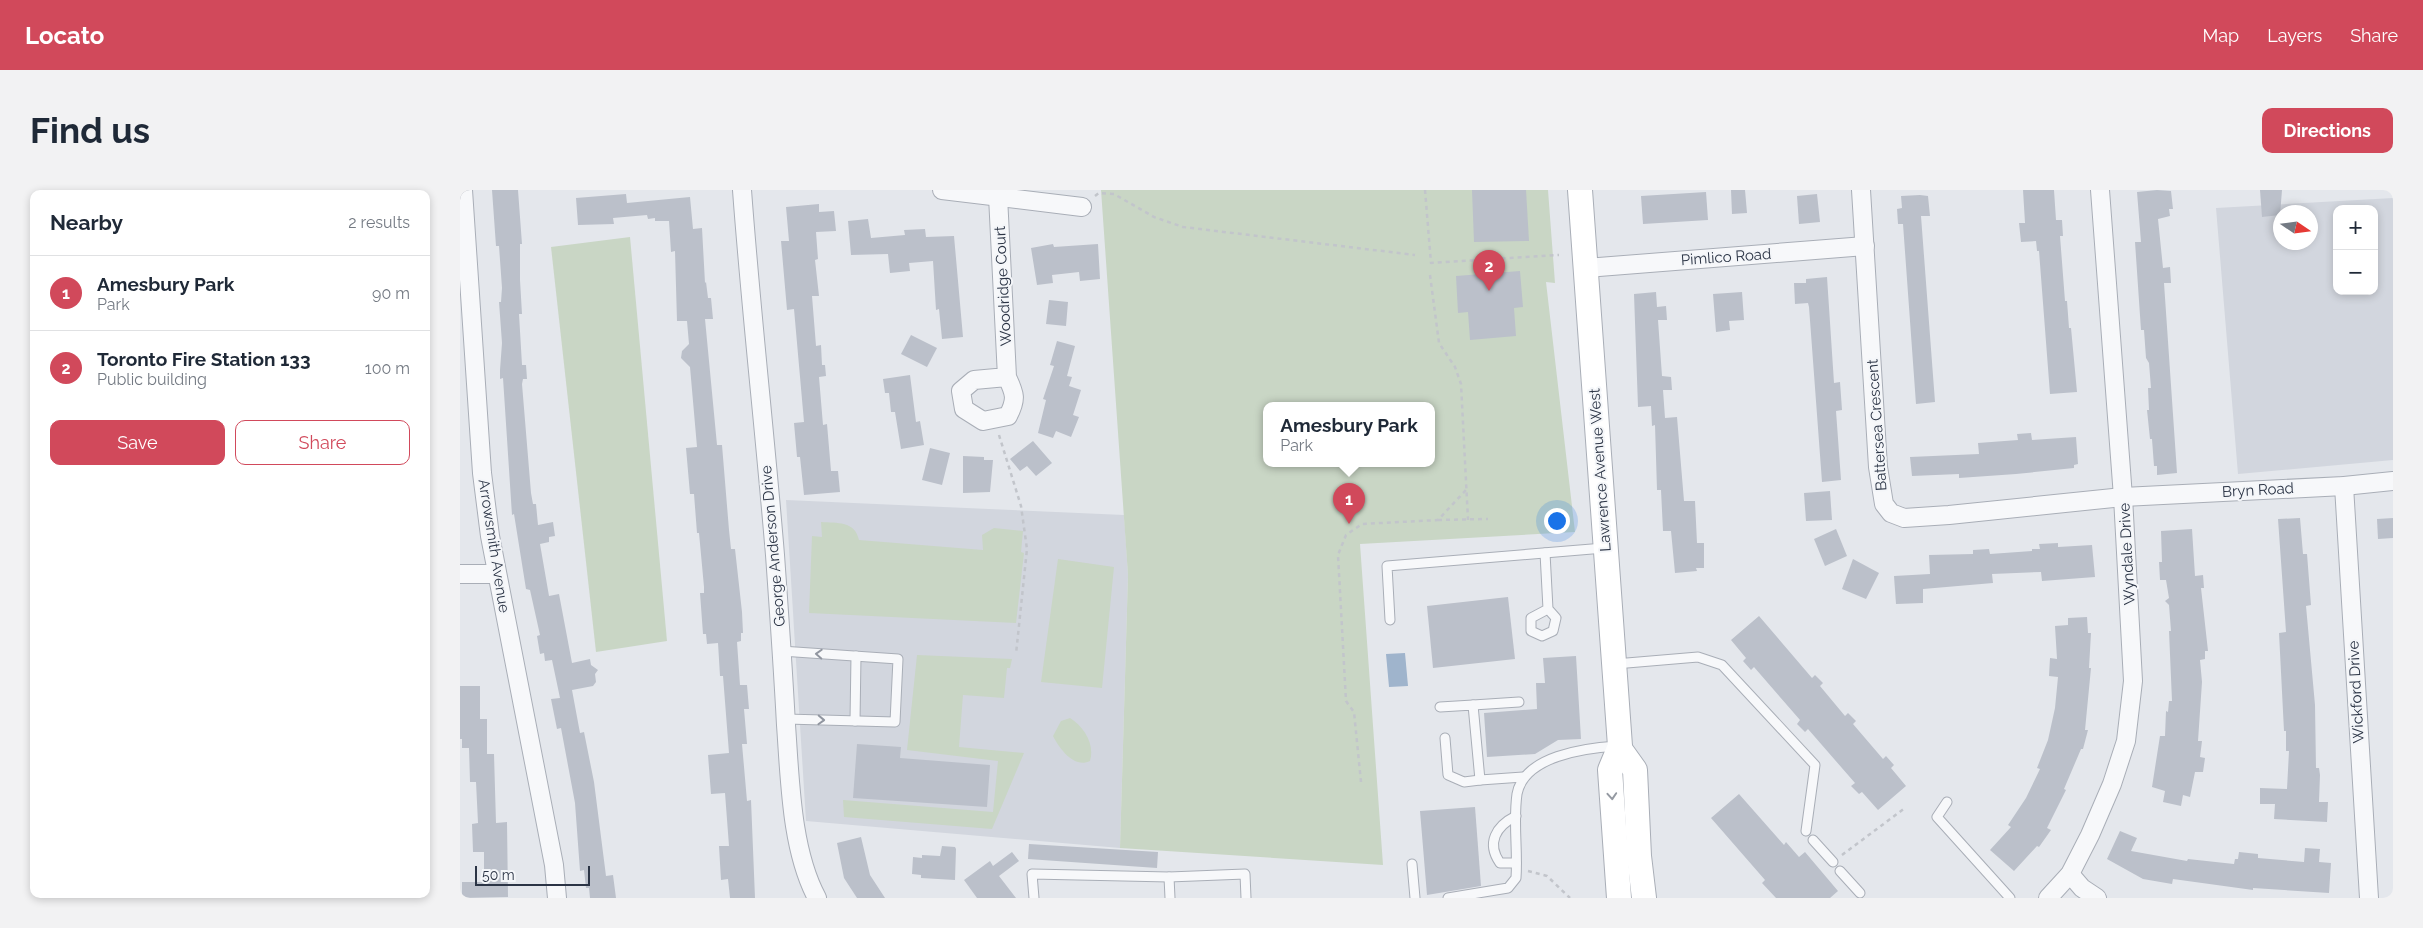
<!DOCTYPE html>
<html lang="en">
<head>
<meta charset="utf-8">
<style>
	:root { --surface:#fff; --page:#f2f2f3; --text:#1f2937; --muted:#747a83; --line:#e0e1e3; --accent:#d1495b }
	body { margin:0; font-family:Raleway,sans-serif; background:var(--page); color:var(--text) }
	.controls { position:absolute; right:15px; top:15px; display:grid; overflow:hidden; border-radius:10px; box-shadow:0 2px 8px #0003 }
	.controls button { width:45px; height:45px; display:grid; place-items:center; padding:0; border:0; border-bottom:1px solid var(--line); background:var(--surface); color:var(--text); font:25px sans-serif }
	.compass { position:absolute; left:1813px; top:15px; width:45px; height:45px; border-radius:50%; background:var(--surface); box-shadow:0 2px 8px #0003; rotate:103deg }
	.scale { position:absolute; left:15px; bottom:12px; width:115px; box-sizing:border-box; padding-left:5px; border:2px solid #2b3445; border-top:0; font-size:14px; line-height:18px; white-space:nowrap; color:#2b3445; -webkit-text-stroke:4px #f4f6f9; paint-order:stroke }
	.you { position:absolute; left:1096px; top:330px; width:18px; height:18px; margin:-12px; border:4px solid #fff; border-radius:50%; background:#1a73e8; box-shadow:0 0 0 8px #1a73e833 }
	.badge { display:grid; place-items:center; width:32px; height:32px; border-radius:50%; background:var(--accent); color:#fff; font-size:16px; font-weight:700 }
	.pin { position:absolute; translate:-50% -41px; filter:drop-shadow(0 1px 2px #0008) }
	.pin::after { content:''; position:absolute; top:26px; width:18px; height:15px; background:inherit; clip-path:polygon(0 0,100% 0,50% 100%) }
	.popup { position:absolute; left:803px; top:212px; width:172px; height:65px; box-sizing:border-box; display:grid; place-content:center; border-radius:10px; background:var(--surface); filter:drop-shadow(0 1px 4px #0005); font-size:16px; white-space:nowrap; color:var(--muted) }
	.popup b { font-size:19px; color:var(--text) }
	.popup::after { content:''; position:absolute; left:50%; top:100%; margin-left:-10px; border:10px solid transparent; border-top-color:var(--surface) }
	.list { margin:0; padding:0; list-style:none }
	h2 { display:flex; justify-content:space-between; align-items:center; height:65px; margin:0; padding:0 20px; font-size:21px }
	h2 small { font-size:16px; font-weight:400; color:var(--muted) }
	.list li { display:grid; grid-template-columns:32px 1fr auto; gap:15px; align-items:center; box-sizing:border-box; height:75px; padding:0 20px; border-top:1px solid var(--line) }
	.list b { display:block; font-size:19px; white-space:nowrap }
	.list p { margin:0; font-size:16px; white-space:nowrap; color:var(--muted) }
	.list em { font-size:16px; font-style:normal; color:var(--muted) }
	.actions { display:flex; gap:10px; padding:15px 20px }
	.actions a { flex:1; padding:11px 0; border:1px solid var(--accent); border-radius:10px; text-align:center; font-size:18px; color:var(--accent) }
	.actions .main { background:var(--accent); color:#fff }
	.map { position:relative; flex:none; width:1933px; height:708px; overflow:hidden; border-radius:10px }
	header { display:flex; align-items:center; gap:30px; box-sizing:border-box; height:70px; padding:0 25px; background:var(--accent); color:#fff }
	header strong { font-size:24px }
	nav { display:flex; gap:28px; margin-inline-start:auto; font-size:18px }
	.intro { display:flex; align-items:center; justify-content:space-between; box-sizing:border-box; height:120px; padding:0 30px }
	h1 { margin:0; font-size:35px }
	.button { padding:12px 22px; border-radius:10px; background:var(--accent); color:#fff; font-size:18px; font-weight:700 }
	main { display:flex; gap:30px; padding:0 30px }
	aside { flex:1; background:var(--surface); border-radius:10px; box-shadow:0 2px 8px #0003 }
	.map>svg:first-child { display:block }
</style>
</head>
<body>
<header>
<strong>Locato</strong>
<nav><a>Map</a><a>Layers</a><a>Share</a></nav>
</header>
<div class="intro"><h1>Find us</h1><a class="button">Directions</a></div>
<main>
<aside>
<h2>Nearby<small>2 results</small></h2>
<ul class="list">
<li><span class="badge">1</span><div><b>Amesbury Park</b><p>Park</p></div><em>90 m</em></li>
<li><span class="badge">2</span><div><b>Toronto Fire Station 133</b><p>Public building</p></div><em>100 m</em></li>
</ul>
<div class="actions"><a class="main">Save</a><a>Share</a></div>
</aside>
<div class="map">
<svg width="1933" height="708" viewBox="0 0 1933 708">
	<rect width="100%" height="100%" fill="#e4e7ec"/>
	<g fill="#d2d6de" fill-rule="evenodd">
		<path d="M1933,8V270L1778,284L1756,18ZM1877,19H1914V101H1877ZM1820,22H1850V52H1820Z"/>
		<path d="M326,310L664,325L668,385L660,658L346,631Z"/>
	</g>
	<g fill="#c9d6c5" fill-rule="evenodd">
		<path d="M641,0H1088L1095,93L1086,92L1115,342L900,354L923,675L660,658L668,385ZM806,215H972V273H806Z"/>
		<path d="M170,47L207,451L136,462L91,57Z"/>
		<path d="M361,332C377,333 395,331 399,350L523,360L522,345L534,338L563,341L561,362L564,363L556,433L349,423L352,346L362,347Z"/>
		<path d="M598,369L654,377L642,498L581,492Z"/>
		<path d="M457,465L552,469L550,478H547L544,508L503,505L499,557L564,563L532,639L384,627L383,610L533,622L538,571L447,560Z"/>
		<path d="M610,528C624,537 635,554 630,571C614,579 599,558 593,546L601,531Z"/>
	</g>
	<path fill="#9fb4cc" d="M945,463L948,496L929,497L926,464Z"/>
	<g fill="#bbc0ca">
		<path d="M32,0H58L62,54H60V90L62,124H59L62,175H66L67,189H63L62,194L71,303L73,314H76L78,335L93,332L95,346L89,347V352L80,354L89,406L99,404L112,473L130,469L131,475L138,480L135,484L136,492L133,496L112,500L120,543L124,542L134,592L146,686L153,685L156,708H130L129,698H126L124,680L120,681L115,613L101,538L97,539L91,509L100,508L92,470L85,471L84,463L80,464L77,446L80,445L70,400L66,399L54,324L52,325L43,188L40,189V180L42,153L39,112H41L42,98L39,56H36Z"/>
		<path d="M1012,0H1066L1069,51L1014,52Z"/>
		<path d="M1271,0H1285L1287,23L1272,24Z"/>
		<path d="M1563,0H1594L1596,30H1602L1603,46H1600L1605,111H1607L1609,138H1611L1617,202L1590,204L1579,61H1577L1576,51L1561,52L1559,33H1565Z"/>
		<path d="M1697,0L1711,1L1713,19H1709L1710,26L1698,29L1703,78L1710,77L1711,93H1704L1717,283L1697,285V276H1694L1692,249H1690L1687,220H1689L1688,198H1691L1689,173L1686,168L1684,140H1681L1675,52H1681L1677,2Z"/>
		<path d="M1800,0H1822L1820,25L1802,27Z"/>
		<path d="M1246,2L1248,30L1183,34L1181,6Z"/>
		<path d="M166,4L167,13L230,7L233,39L242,38L245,93L246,92L248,108H251L253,129H245L257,255H262L269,340L271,359H275L282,422L283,443H281V451L277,452L280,495H287L289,519H284L287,554H282L287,611L291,610L295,708H270L268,689L261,690L259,656H269L265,603L251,604L248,565L269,563L263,486H260L258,453L247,454L246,444H243L240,403H244V397L239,343H237L234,304H230L226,258L237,257L230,177L221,168L222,161L229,154L227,131H217L215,61L211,62L209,31H195V28L188,29L187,25L153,28L154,34L118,35L116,8Z"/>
		<path d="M1357,4L1360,32L1339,34L1337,6Z"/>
		<path d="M1460,5L1468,6L1470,26H1461L1475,212L1456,214L1443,34H1438L1437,19L1442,18L1441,6Z"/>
		<path d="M359,14V22L374,21L376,41L356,42L358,69L355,70L359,106H352L356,156L361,155L362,175H365L366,186L359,187L363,235L367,234L371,281H378L380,302L344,305L340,267H337L334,233L344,232L334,119L327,120L321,51H329L326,17Z"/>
		<path d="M408,29L411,48L445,45L444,40L465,39L466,47L494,46L503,147L482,149L479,119L476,120L473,71L449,73L450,81L430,83L428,64L391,65L388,31Z"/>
		<path d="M593,54L594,57L638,54L640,89L620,91L619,82L592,85L593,93L577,95L571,58Z"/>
		<path d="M1060,81L1063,117L1054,118L1056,146L1010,150L1008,122L998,123L996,86Z"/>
		<path d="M1367,87L1374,193L1380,192L1382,220L1376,221L1381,290L1362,292L1349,117L1348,113L1335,114L1334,93H1346V89Z"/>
		<path d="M1196,102L1197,117L1206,116L1207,130H1198L1202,186L1211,187L1212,200H1203L1205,228L1217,227L1224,311H1235L1237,353H1244V378H1236L1237,381L1215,383L1211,341H1203L1201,300H1197L1195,235L1192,236L1191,216L1178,217L1174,104Z"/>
		<path d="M1282,102L1284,130L1269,131L1270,140L1256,142L1253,104Z"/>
		<path d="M589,110L608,112L606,136L586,134Z"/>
		<path d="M451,145L477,158L467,177L441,164Z"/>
		<path d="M597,151L615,156L607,186L612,187L609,196L621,200L613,225L619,227L611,247L596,241L593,248L578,243L586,210L583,209L594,176L590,175Z"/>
		<path d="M450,185L456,232L460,231L464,255L441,259L435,222H431L429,203H425L423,189Z"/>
		<path d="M1571,243L1572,250L1616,247L1618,274L1614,275V278L1556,284L1499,288V284L1452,286L1450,267L1519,264L1518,253L1558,250L1557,244Z"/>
		<path d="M573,251L592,273L576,286L567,276L560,281L550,269Z"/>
		<path d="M470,258L490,263L482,295L462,290Z"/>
		<path d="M503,266L524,267V270H533L530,302L503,303Z"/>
		<path d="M1370,301L1372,330L1346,331L1344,303Z"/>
		<path d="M1840,328L1843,364H1847L1851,415L1846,416L1855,515L1856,578H1859L1860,585L1859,612H1868L1867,632L1814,629L1815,614H1800V598L1827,599L1829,561H1826V541H1824L1819,443L1826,442L1818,329Z"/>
		<path d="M1933,328V348L1918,349L1917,329Z"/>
		<path d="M1376,339L1387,366L1365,376L1354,349Z"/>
		<path d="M1732,339L1735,386L1743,385L1744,398H1741L1748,461H1745V469L1740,470L1742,492L1738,551H1742L1740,567L1745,568L1743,582H1735L1730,607L1723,605L1721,616L1703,612L1705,601L1692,597L1700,546H1705L1706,521L1708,522L1709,511H1712L1709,441H1711L1709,415L1705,411L1709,408L1706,390H1700L1699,372H1702L1701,341Z"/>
		<path d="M1598,353V357L1632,355L1635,387L1582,391L1581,382L1532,384L1533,393L1463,399V413L1436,414L1434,386L1470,384L1469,365L1513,364V360L1529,359L1530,364L1572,361V359H1580L1579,354Z"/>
		<path d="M1393,369L1419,383L1406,409L1382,399Z"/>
		<path d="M1048,407L1055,469L973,478L967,416Z"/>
		<path d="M1299,426L1352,488L1355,485L1363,493L1360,496L1385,526L1388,523L1396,531L1393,534L1423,569L1426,566L1434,575L1431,578L1446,596L1418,620L1402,602L1399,604L1391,596L1395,593L1348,539L1345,542L1337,534L1340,530L1294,477L1291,480L1283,471L1286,468L1271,450Z"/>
		<path d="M1627,427L1628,443H1631L1629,478H1631L1625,540H1628L1623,559H1621L1604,599L1606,600L1587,638L1591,640L1579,657L1577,656L1554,681L1530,660L1551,637L1548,635L1566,608L1580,579L1577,578L1588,550L1595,518L1598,487L1589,486L1590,468L1597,469L1595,436L1608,435V428Z"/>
		<path d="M1116,466L1121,549L1098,550L1075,564L1027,567L1024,523L1077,519L1076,493H1085L1083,468Z"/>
		<path d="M0,496H20V529H27V564H34L36,633L47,632L48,707L2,708V692H24V662H13L12,634L18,633L16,592H10L9,558H2V549H0Z"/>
		<path d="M397,554L441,557L440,568L530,575L527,617L393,608Z"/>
		<path d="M1279,604L1324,655L1326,652L1339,667L1345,662L1378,701L1370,708H1316L1302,693L1305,690L1251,628Z"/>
		<path d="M1015,617L1021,696L967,705L960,621Z"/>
		<path d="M1660,641L1677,648L1671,661L1727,671L1728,669L1774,674L1775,669H1778L1779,662L1798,664V668L1844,672L1845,658L1860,659L1859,672L1871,673L1869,703L1793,698V700L1713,689L1712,694L1683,689L1647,669Z"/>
		<path d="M401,647L410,685L425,708H397L384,688L377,653Z"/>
		<path d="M569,654L698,662L697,678L568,669Z"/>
		<path d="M482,656L495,657L496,659L495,690L461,688V685L452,684L453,667L462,668V665L480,666Z"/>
		<path d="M552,662L559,671L539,686L556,708H517L504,690L530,671L533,676Z"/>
	</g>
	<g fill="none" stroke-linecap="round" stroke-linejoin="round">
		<defs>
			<g id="service">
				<path d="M1085,363L1088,419L1096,428L1093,441L1082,446L1071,441V428L1088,419"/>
				<path d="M930,430L927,376L1144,358"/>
				<path d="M321,461L438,469L435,532L326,529"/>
				<path d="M1155,474L1238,467L1262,475L1355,575L1346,641"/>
				<path d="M1013,515L1059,512"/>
				<path d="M980,517L1013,515L1020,590L1063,587"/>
				<path d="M395,531L396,466"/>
				<path d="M985,548L988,585L1004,592L1020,590"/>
				<path d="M1487,612L1477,627L1550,708"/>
				<path d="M1056,626C1036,636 1026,653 1040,673H1056"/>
				<path d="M1353,650L1373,672"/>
				<path d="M952,674L955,708"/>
				<path d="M1380,681L1400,703"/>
				<path d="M709,687L710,708"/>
				<path d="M574,708L572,684L709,687L785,684L786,708"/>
				<path d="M988,708L1048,698L1056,688C1058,660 1053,632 1057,604C1064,566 1125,558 1157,556"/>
			</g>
			<g id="minor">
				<path d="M3,0L22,283L30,346L94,675L97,708"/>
				<path d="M282,0C291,122 305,243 315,365C319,421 323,478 326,535C330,589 331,660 357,708"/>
				<path d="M482,0L622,17"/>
				<path d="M1401,0L1418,277L1424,314L1431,323L1444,328L1489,325L1663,307L1884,296L1933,291"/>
				<path d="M538,6L547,187L514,190L501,201L504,219L523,231L548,226C557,209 555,204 547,187"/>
				<path d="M1126,78L1405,56"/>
				<path d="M1884,296L1909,708"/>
				<path d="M0,384H36"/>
				<path d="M1610,684L1622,698L1637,708"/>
				<path d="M1588,708L1610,684L1630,645L1652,594L1666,551L1673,491L1663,307L1640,0"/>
			</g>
			<g id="secondary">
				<path d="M1120,0L1160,556L1150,580L1159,708"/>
				<path d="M1160,559L1175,580L1179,666L1184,708"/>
			</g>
		</defs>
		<use href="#service" stroke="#a9aeb7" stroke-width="11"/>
		<use href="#minor" stroke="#a9aeb7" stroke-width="20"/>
		<use href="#secondary" stroke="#a9aeb7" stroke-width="26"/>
		<g stroke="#c2c5cb" stroke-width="2.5" stroke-dasharray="4 4" stroke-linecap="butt">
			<path d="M965,0L971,73L1099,65"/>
			<path d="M635,6L639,3L654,4L694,27L723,37L955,65"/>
			<path d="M970,85L979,153L995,177L1001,194L1008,330"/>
			<path d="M539,245L561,316L567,359L556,464"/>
			<path d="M978,330L1028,329"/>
			<path d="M901,592L894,522L886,511L878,365L886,345L902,334L978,330L1006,300"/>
			<path d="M1382,665L1445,618"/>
			<path d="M1068,681L1087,686L1110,708"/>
		</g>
		<use href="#service" stroke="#f7f8fa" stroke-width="9"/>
		<use href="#minor" stroke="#f7f8fa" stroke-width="18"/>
		<use href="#secondary" stroke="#fff" stroke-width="24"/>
	</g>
	<defs><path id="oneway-chevron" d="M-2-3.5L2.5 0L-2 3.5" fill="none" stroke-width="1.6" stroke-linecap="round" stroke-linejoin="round" transform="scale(1.25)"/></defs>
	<g stroke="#9196a0">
		<use href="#oneway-chevron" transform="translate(359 464) rotate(-177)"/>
		<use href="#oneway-chevron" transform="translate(361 530) rotate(2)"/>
	</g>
	<use stroke="#959aa2" href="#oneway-chevron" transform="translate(1152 606) rotate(86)"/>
	<g text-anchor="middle" stroke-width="4" stroke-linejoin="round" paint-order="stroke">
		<g font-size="15" fill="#2b3445" stroke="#f4f6f9">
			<text transform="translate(1266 67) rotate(-4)" y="5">Pimlico Road</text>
			<text transform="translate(543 96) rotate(-93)" y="5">Woodridge Court</text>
			<text transform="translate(1417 235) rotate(-94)" y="5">Battersea Crescent</text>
			<text transform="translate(1140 280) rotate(-94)" y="5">Lawrence Avenue West</text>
			<text transform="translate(1798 300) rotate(-3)" y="5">Bryn Road</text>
			<text transform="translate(34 356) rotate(81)" y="5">Arrowsmith Avenue</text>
			<text transform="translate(313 356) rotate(-95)" y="5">George Anderson Drive</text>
			<text transform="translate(1667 364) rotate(-93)" y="5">Wyndale Drive</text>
			<text transform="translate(1896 502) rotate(-93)" y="5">Wickford Drive</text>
		</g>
	</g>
</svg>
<div class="controls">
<button>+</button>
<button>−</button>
</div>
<svg class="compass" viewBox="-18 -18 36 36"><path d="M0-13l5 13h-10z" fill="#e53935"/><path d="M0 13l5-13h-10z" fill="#747a83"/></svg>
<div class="scale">50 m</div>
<div class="you"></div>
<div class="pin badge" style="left:889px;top:334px">1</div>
<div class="popup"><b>Amesbury Park</b>Park</div>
<div class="pin badge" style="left:1029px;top:101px">2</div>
</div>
</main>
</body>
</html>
